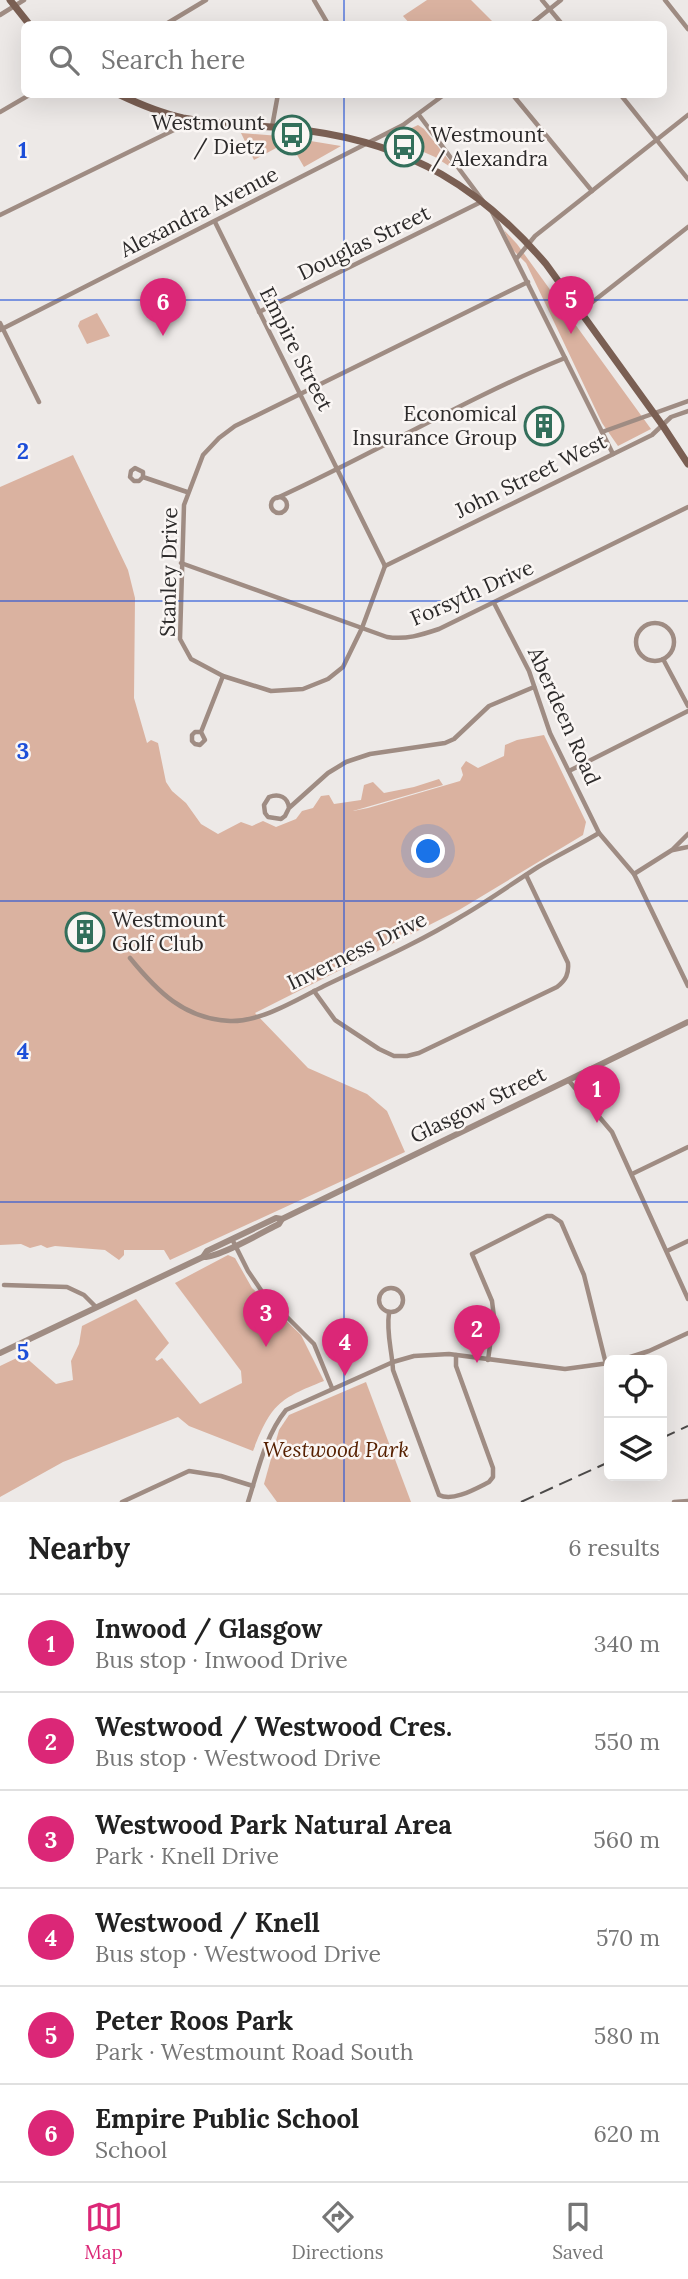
<!DOCTYPE html>
<html lang="en">
<head>
<meta charset="utf-8">
<style>
	:root { --surface:#fff; --page:#f6f6f6; --text:#222; --muted:#767676; --line:#e0e0e0; --accent:#db2777 }
	body { margin:0; font-family:Lora,serif; background:var(--page); color:var(--text) }
	.controls { position:absolute; right:21px; bottom:21px; display:grid; overflow:hidden; border-radius:10px; box-shadow:0 7px 28px #0002 }
	.controls button { width:63px; height:63px; display:grid; place-items:center; padding:0; border:0; border-bottom:2px solid var(--line); background:var(--surface); color:var(--text); font:35px sans-serif }
	.you { position:absolute; left:429px; top:852px; width:24px; height:24px; margin:-18px; border:5px solid #fff; border-radius:50%; background:#1a73e8; box-shadow:0 0 0 10px #1a73e833 }
	.badge { display:grid; place-items:center; width:46px; height:46px; border-radius:50%; background:var(--accent); color:#fff; font-size:23px; font-weight:700 }
	.pin { position:absolute; translate:-50% -58px; filter:drop-shadow(0 2px 4px #0008) }
	.pin::after { content:''; position:absolute; top:37px; width:24px; height:21px; background:inherit; clip-path:polygon(0 0,100% 0,50% 100%) }
	.list { margin:0; padding:0; list-style:none }
	h2 { display:flex; justify-content:space-between; align-items:center; height:91px; margin:0; padding:0 28px; font-size:30px }
	h2 small { font-size:23px; font-weight:400; color:var(--muted) }
	.list li { display:grid; grid-template-columns:46px 1fr auto; gap:21px; align-items:center; box-sizing:border-box; height:98px; padding:0 28px; border-top:2px solid var(--line) }
	.list b { display:block; font-size:26px; white-space:nowrap }
	.list p { margin:0; font-size:23px; white-space:nowrap; color:var(--muted) }
	.list em { font-size:23px; font-style:normal; color:var(--muted) }
	.icon { flex:none; width:38px; height:38px; fill:none; stroke:currentColor; stroke-width:2; stroke-linecap:round; stroke-linejoin:round }
	.map { position:relative; flex:none; width:688px; height:1502px; overflow:hidden }
	.search { position:absolute; background:var(--surface); box-shadow:0 7px 28px #0002; left:21px; right:21px; top:21px; height:77px; display:flex; align-items:center; gap:18px; box-sizing:border-box; padding:0 24px; border-radius:10px; color:var(--muted); font-size:26px }
	.sheet { height:679px; background:var(--surface) }
	nav { display:flex; justify-content:space-around; align-items:center; box-sizing:border-box; height:98px; border-top:2px solid var(--line); background:var(--surface); font-size:19px; color:var(--muted) }
	nav a { display:grid; justify-items:center; gap:4px }
	nav .on { color:var(--accent) }
	.map>svg:first-child { display:block }
</style>
</head>
<body>
<div class="map">
<svg width="688" height="1502" viewBox="0 0 688 1502">
	<rect width="100%" height="100%" fill="#ede9e7"/>
	<g fill="#dab2a0">
		<path d="M427,0H471L495,24H410L403,16Z"/>
		<path d="M418,125L424,129L452,164V168L435,157L394,139L395,136Z"/>
		<path d="M241,133L280,136L341,146L304,167L289,141L254,160Z"/>
		<path d="M504,230L517,244L651,429L618,446L602,423L526,263L512,249Z"/>
		<path d="M97,313L110,336L87,344L78,326L80,321Z"/>
		<path d="M73,455L128,570L135,598L134,698L147,743L151,740L158,743L166,782L172,791L186,803L201,824L218,834L241,822L252,826L263,821L276,827L296,819L302,811L313,808L321,796L329,795L334,804L361,800L364,785L373,782L384,793L414,787L439,779L443,785L353,811L368,808L460,781L463,775L461,768L466,761L478,768L504,756L505,745L517,740L544,735L586,822L583,835L459,910L255,1013L308,1068L367,1094L387,1111L405,1152L170,1260L164,1250H124V1255L119,1260L105,1250L55,1246L47,1248L41,1245L30,1248L21,1244L0,1245V487Z"/>
		<path d="M228,1255L235,1258L252,1288L301,1335L324,1381C278,1399 271,1405 253,1451L189,1426L178,1417L63,1462L0,1497V1366L23,1355L56,1384L73,1380L71,1361L79,1344L82,1326L136,1299L169,1343L155,1359L157,1361L162,1358L200,1404L242,1383L241,1371L175,1283Z"/>
		<path d="M366,1382L411,1502H277L264,1484L279,1430L289,1415Z"/>
	</g>
	<g fill="none" stroke-linecap="round" stroke-linejoin="round">
		<g stroke="#9f8c83" stroke-width="4.5">
			<path d="M314,0L328,24"/>
			<path d="M542,0L562,24"/>
			<path d="M665,0L688,29"/>
			<path d="M0,15L24,0"/>
			<path d="M166,24L206,0"/>
			<path d="M531,24L561,0"/>
			<path d="M512,94L592,191"/>
			<path d="M620,94L688,179"/>
			<path d="M0,112L31,94"/>
			<path d="M272,127L278,94"/>
			<path d="M492,212L613,454"/>
			<path d="M0,215L178,128L181,118"/>
			<path d="M215,222L385,566"/>
			<path d="M517,258L535,236L688,115"/>
			<path d="M581,311L688,227"/>
			<path d="M259,312L483,201L419,115"/>
			<path d="M0,323L39,402"/>
			<path d="M0,330L403,125L445,94"/>
			<path d="M602,432L688,401"/>
			<path d="M143,477V472L135,468L131,471L130,477L134,481H139L143,477L187,492"/>
			<circle cx="279" cy="505" r="8"/>
			<path d="M277,498C374,454 466,398 565,358"/>
			<path d="M181,563L387,637C406,640 421,635 439,629L688,507"/>
			<path d="M385,566L362,628L343,667L328,679L303,689L271,691L223,676L191,659L180,639L184,505L203,455L219,438L235,426L528,282"/>
			<path d="M385,566L652,435L671,417L688,411"/>
			<path d="M494,603L529,671L550,733L599,833L634,874L688,986"/>
			<circle cx="655" cy="642" r="19"/>
			<path d="M663,659L688,706"/>
			<path d="M201,732H195L192,735V741L195,744L200,745L205,740L201,732L223,676"/>
			<path d="M569,771L688,711"/>
			<path d="M289,808C288,797 279,793 269,797L264,805L265,813L268,817L281,819L285,816L289,808L328,773L346,762L370,754L445,743L454,739L489,706L534,687"/>
			<path d="M673,850L688,847"/>
			<path d="M634,874L672,850L688,834"/>
			<path d="M130,958C157,991 184,1019 230,1021C261,1022 296,1000 324,986C370,964 418,943 462,916C488,901 513,883 538,867C558,855 579,845 599,833"/>
			<path d="M314,991L335,1020L379,1049L394,1056H407L419,1053L557,987C566,980 569,974 568,963L526,875"/>
			<path d="M569,1081L612,1132L688,1299"/>
			<path d="M632,1174L688,1147"/>
			<path d="M232,1239L248,1271L263,1293L314,1344L332,1388"/>
			<path d="M667,1251L688,1241"/>
			<path d="M4,1285L67,1287L84,1295L96,1307"/>
			<circle cx="391" cy="1300" r="12"/>
			<path d="M389,1313C386,1333 392,1350 393,1370L439,1495C453,1502 475,1489 489,1482L493,1477V1468L456,1366V1355"/>
			<path d="M488,1360L494,1317L492,1301L472,1254L547,1216H552L561,1222L584,1275L606,1364"/>
			<path d="M621,1360L649,1351L688,1333"/>
			<path d="M122,1502L189,1471L221,1476L253,1486"/>
			<path d="M248,1502C258,1471 265,1436 286,1410L393,1362L414,1356L449,1354L565,1369L609,1363"/>
			<path d="M674,1502L688,1501"/>
		</g>
		<g stroke="#9f8c83" stroke-width="6">
			<path d="M203,1257L207,1251L276,1218L282,1219"/>
			<path d="M0,1353L203,1257C218,1258 263,1232 279,1224L282,1219L688,1022"/>
		</g>
		<g stroke="#7a5f53" stroke-width="7">
			<path d="M10,0L29,24"/>
			<path d="M118,94C139,104 160,113 183,118C225,126 268,125 310,131C411,145 481,188 546,264L663,426L688,464"/>
		</g>
		<g stroke="#4c4a49" stroke-width="2" stroke-dasharray="14 7" stroke-linecap="butt">
			<path d="M662,1438L688,1426"/>
			<path d="M521,1502L609,1462"/>
		</g>
	</g>
	<path fill="none" stroke="#1d4ed8" stroke-width="2" stroke-opacity="0.55" d="M344,0V24M344,94V1502M0,300H688M0,601H688M0,901H688M0,1202H688"/>
	<defs>
		<symbol id="bus-ring" viewBox="-11 -11 22 22"><circle r="9.5" fill="#faf6f4" stroke="#336f5b" stroke-width="1.5"/><path d="M-5-6H5V4H4V6H2V4H-2V6H-4V4H-5ZM-3.5-4V0h7V-4ZM-3.5 1.2v1.5H-2V1.2ZM2 1.2v1.5H3.5V1.2Z" fill="#336f5b"/></symbol>
		<symbol id="building-ring" viewBox="-11 -11 22 22"><circle r="9.5" fill="#faf6f4" stroke="#336f5b" stroke-width="1.5"/><path d="M-4-6H4V6H1V3H-1V6H-4ZM-2.5-4.3h1.7v1.8h-1.7ZM.8-4.3h1.7v1.8H.8ZM-2.5-1h1.7V.8h-1.7ZM.8-1h1.7V.8H.8Z" fill="#336f5b"/></symbol>
	</defs>
	<g fill-rule="evenodd">
		<use href="#bus-ring" x="270" y="113" width="44" height="44"/>
		<use href="#bus-ring" x="382" y="125" width="44" height="44"/>
		<use href="#building-ring" x="522" y="404" width="44" height="44"/>
		<use href="#building-ring" x="63" y="910" width="44" height="44"/>
	</g>
	<g text-anchor="middle" stroke-width="5" stroke-linejoin="round" paint-order="stroke">
		<g font-size="21" fill="#2c2a2a" stroke="#faf6f4" text-anchor="end">
			<text x="265" y="130">Westmount<tspan x="265" dy="24">/ Dietz</tspan></text>
			<text x="431" y="142" text-anchor="start">Westmount<tspan x="431" dy="24">/ Alexandra</tspan></text>
			<text x="517" y="421">Economical<tspan x="517" dy="24">Insurance Group</tspan></text>
			<text x="112" y="927" text-anchor="start">Westmount<tspan x="112" dy="24">Golf Club</tspan></text>
		</g>
		<g font-size="21" fill="#2c2a2a" stroke="#faf6f4">
			<text transform="translate(199 212) rotate(-27)" y="7">Alexandra Avenue</text>
			<text transform="translate(364 243) rotate(-26)" y="7">Douglas Street</text>
			<text transform="translate(296 349) rotate(63)" y="7">Empire Street</text>
			<text transform="translate(531 476) rotate(-26)" y="7">John Street West</text>
			<text transform="translate(169 572) rotate(-89)" y="7">Stanley Drive</text>
			<text transform="translate(472 593) rotate(-24)" y="7">Forsyth Drive</text>
			<text transform="translate(564 716) rotate(66)" y="7">Aberdeen Road</text>
			<text transform="translate(357 951) rotate(-26)" y="7">Inverness Drive</text>
			<text transform="translate(478 1105) rotate(-26)" y="7">Glasgow Street</text>
		</g>
		<g font-size="21" font-style="italic" fill="#562001" stroke="#faf6f4">
			<text x="336" y="1457">Westwood Park</text>
		</g>
	</g>
	<g font-size="23" text-anchor="middle" font-weight="bold" fill="#1d4ed8" stroke="#faf6f4" stroke-width="5" stroke-linejoin="round" paint-order="stroke">
		<text x="23" y="158">1</text>
		<text x="23" y="459">2</text>
		<text x="23" y="759">3</text>
		<text x="23" y="1059">4</text>
		<text x="23" y="1360">5</text>
	</g>
</svg>
<div class="controls">
<button><svg class="icon" aria-label="locate" viewBox="0 0 24 24"><circle cx="12" cy="12" r="6"/><path d="M12 2v4M12 18v4M2 12h4M18 12h4"/></svg></button>
<button><svg class="icon" aria-label="layers" viewBox="0 0 24 24"><path d="M12 4l9 5-9 5-9-5zM3 14l9 5 9-5"/></svg></button>
</div>
<div class="you"></div>
<div class="pin badge" style="left:597px;top:1123px">1</div>
<div class="pin badge" style="left:477px;top:1363px">2</div>
<div class="pin badge" style="left:266px;top:1347px">3</div>
<div class="pin badge" style="left:345px;top:1376px">4</div>
<div class="pin badge" style="left:571px;top:334px">5</div>
<div class="pin badge" style="left:163px;top:336px">6</div>
<div class="search"><svg class="icon" aria-label="search" viewBox="0 0 24 24"><circle cx="10" cy="10" r="6"/><path d="M15 15l6 6"/></svg>Search here</div>
</div>
<section class="sheet">
<h2>Nearby<small>6 results</small></h2>
<ul class="list">
<li><span class="badge">1</span><div><b>Inwood / Glasgow</b><p>Bus stop · Inwood Drive</p></div><em>340 m</em></li>
<li><span class="badge">2</span><div><b>Westwood / Westwood Cres.</b><p>Bus stop · Westwood Drive</p></div><em>550 m</em></li>
<li><span class="badge">3</span><div><b>Westwood Park Natural Area</b><p>Park · Knell Drive</p></div><em>560 m</em></li>
<li><span class="badge">4</span><div><b>Westwood / Knell</b><p>Bus stop · Westwood Drive</p></div><em>570 m</em></li>
<li><span class="badge">5</span><div><b>Peter Roos Park</b><p>Park · Westmount Road South</p></div><em>580 m</em></li>
<li><span class="badge">6</span><div><b>Empire Public School</b><p>School</p></div><em>620 m</em></li>
</ul>
</section>
<nav>
<a class="on"><svg class="icon" aria-label="map" viewBox="0 0 24 24"><path d="M3 6l6-2 6 2 6-2v14l-6 2-6-2-6 2zM9 4v14M15 6v14"/></svg>Map</a>
<a><svg class="icon" aria-label="directions" viewBox="0 0 24 24"><path d="M12 3l9 9-9 9-9-9zM9 14v-3h6M13 9l2 2-2 2"/></svg>Directions</a>
<a><svg class="icon" aria-label="saved" viewBox="0 0 24 24"><path d="M7 4h10v16l-5-4-5 4z"/></svg>Saved</a>
</nav>
</body>
</html>
